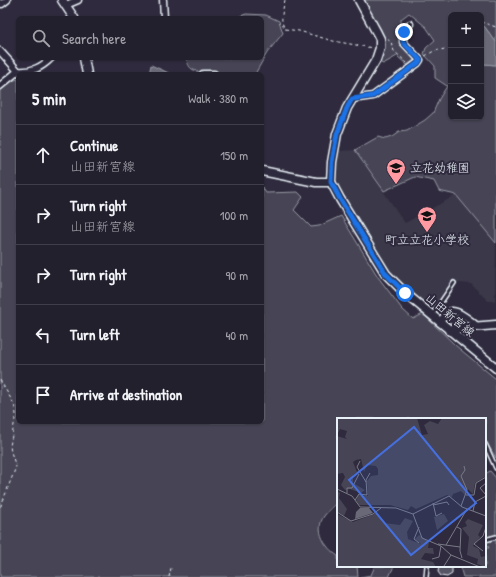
<!DOCTYPE html>
<html lang="en">
<head>
<meta charset="utf-8">
<style>
	:root { --surface:#23202e; --page:#2f2d3a; --text:#f1f3f6; --muted:#a3a3aa; --line:#403e4a }
	body { margin:0; font-family:"Patrick Hand","Klee One",sans-serif; background:var(--page); color:var(--text) }
	.controls { position:absolute; right:12px; top:12px; display:grid; overflow:hidden; border-radius:6px; box-shadow:0 1px 3px #0004 }
	.controls button { width:36px; height:36px; display:grid; place-items:center; padding:0; border:0; border-bottom:1px solid var(--line); background:var(--surface); color:var(--text); font:20px sans-serif }
	.stop { position:absolute; width:12px; height:12px; margin:-9px; border:3px solid #1a73e8; border-radius:50%; background:#fff }
	.stop.end { background:#1a73e8; border-color:#fff; box-shadow:0 1px 4px #0008 }
	.list { margin:0; padding:0; list-style:none }
	h2 { display:flex; justify-content:space-between; align-items:center; height:52px; margin:0; padding:0 16px; font-size:17px }
	h2 small { font-size:13px; font-weight:400; color:var(--muted) }
	.list li { display:grid; grid-template-columns:26px 1fr auto; gap:12px; align-items:center; box-sizing:border-box; height:60px; padding:0 16px; border-top:1px solid var(--line) }
	.list b { display:block; font-size:15px; white-space:nowrap }
	.list p { margin:0; font-size:13px; white-space:nowrap; color:var(--muted) }
	.list em { font-size:13px; font-style:normal; color:var(--muted) }
	.icon { flex:none; width:22px; height:22px; fill:none; stroke:currentColor; stroke-width:2; stroke-linecap:round; stroke-linejoin:round }
	.map { position:relative; flex:none; width:496px; height:577px; overflow:hidden }
	.search { position:absolute; background:var(--surface); box-shadow:0 1px 3px #0004; left:16px; top:16px; width:248px; height:44px; display:flex; align-items:center; gap:10px; box-sizing:border-box; padding:0 14px; border-radius:6px; color:var(--muted); font-size:15px }
	.panel { position:absolute; background:var(--surface); box-shadow:0 1px 3px #0004; left:16px; top:72px; width:248px; height:352px; border-radius:6px }
	.map>svg:first-child { display:block }
</style>
</head>
<body>
<div class="map">
<svg width="496" height="577" viewBox="0 0 496 577">
	<rect width="100%" height="100%" fill="#2f2a3d"/>
	<filter id="ink" filterUnits="userSpaceOnUse"><feTurbulence type="fractalNoise" baseFrequency=".025" numOctaves="2"/><feDisplacementMap in="SourceGraphic" scale="8" xChannelSelector="R" yChannelSelector="G"/><feConvolveMatrix kernelMatrix="1 2 1 2 8 2 1 2 1" color-interpolation-filters="sRGB"/></filter>
	<g filter="url(#ink)">
		<path fill="#3b3749" d="M355,150L405,223L456,195L496,243L495,301H488L471,284L458,283L435,315L389,269L345,200L335,176L337,151Z"/>
		<g fill="#464455" stroke="#979aa6">
			<path d="M363,0H496V42L484,26L481,24V15H451V117H481V65L484,64L496,65V243L456,195L439,191L434,181L415,177L384,191L355,150L378,137L385,139L392,137L399,132L407,131L425,120L433,113L439,99L447,86L435,78V66L424,54L426,48L435,40L426,27L409,13L401,19V41L414,60L407,65L397,56L383,64L379,62L385,45L381,30Z"/>
			<path d="M246,14L266,15L279,21L283,33L267,53L255,74C240,74 204,77 192,69C188,66 188,63 186,58H262V18H235Z"/>
			<path d="M18,79V422H262V187L266,193L298,192L303,197L294,210L311,227L319,226L341,216L378,277L402,309L413,319L423,314L455,345L496,379V458L485,440V419H338V502C333,506 328,511 324,516C314,530 325,548 338,556V566H357L358,577H0V85Z"/>
			<path d="M490,471L496,478V577H463L461,570L463,566H485V548H489L485,540V474Z"/>
			<path d="M375,566H394L389,577H360L371,575Z"/>
		</g>
		<g fill="#696978" stroke="#9c9fab">
			<path d="M484,26L496,42V65L484,64L481,65V27Z"/>
			<path d="M151,65L171,74H149Z"/>
		</g>
		<path fill="#575565" stroke="#e8f1f8" d="M439,566H452V574L447,577L441,576L438,572Z"/>
		<g fill="none" stroke-linecap="round" stroke-linejoin="round">
			<defs>
				<g id="lane">
					<path d="M433,314L454,283"/>
					<path d="M485,444L496,468"/>
					<path d="M485,540L496,537"/>
					<path d="M426,577L427,566"/>
				</g>
				<g id="street">
					<path d="M163,0L164,18"/>
					<path d="M0,3L2,4L7,0"/>
					<path d="M66,5L78,0"/>
					<path d="M0,51L18,71C32,72 41,68 51,58"/>
					<path d="M203,74H214"/>
					<path d="M0,86L18,71"/>
					<path d="M352,99L373,96L418,63L420,60L403,42V32L410,24"/>
					<path d="M439,322C442,319 447,312 452,311C458,310 473,322 477,326"/>
				</g>
				<g id="secondary">
					<path d="M62,0L74,18"/>
					<path d="M359,0L377,33L380,39V48L376,60L347,108L337,134L332,162L331,182L340,199L386,274L405,293L496,368"/>
					<path d="M84,58L87,74"/>
					<path d="M262,171L316,182H331"/>
					<path d="M449,330L458,328L496,325"/>
				</g>
			</defs>
			<use href="#lane" stroke="#e8f1f8" stroke-width="6"/>
			<use href="#street" stroke="#e8f1f8" stroke-width="9"/>
			<use href="#secondary" stroke="#e8f1f8" stroke-width="11"/>
			<g stroke="#e8f1f8" stroke-width="1" stroke-dasharray="3 3" stroke-linecap="butt">
				<path d="M285,0C283,10 279,20 285,29L299,31L333,41L373,48"/>
				<path d="M481,22L496,27"/>
				<path d="M387,39L391,42L394,51L407,63"/>
				<path d="M425,56L434,51L451,48"/>
				<path d="M0,380L14,404L16,414L10,446L11,452L16,467L0,508"/>
				<path d="M169,577L171,568"/>
			</g>
			<use href="#lane" stroke="#2f2a3d" stroke-width="3"/>
			<use href="#street" stroke="#2f2a3d" stroke-width="6"/>
			<use href="#secondary" stroke="#2f2a3d" stroke-width="8"/>
		</g>
	</g>
	<g fill="none" stroke-linecap="round" stroke-linejoin="round" filter="url(#ink)">
		<path stroke="#1a73e8" stroke-width="5" d="M404,32L403,42L420,60L418,63L373,96L352,99L347,108L337,134L332,162L331,182L340,199L386,274L405,293"/>
	</g>
	<defs>
		<symbol id="school-pin" viewBox="-11 -11 22 30"><path d="M0 17L-7.5 6A9.5 9.5 0 1 1 7.5 6Z" fill="#ff9aa2" stroke="#2f2a3d"/><path d="M0-5L7-2L0 1L-7-2ZM-4 1L0 2.5L4 1V4Q0 6-4 4Z" fill="#111"/></symbol>
	</defs>
	<g fill-rule="evenodd">
		<use href="#school-pin" x="385" y="157" width="22" height="30"/>
		<use href="#school-pin" x="416" y="205" width="22" height="30"/>
	</g>
	<g text-anchor="middle" stroke-width="4" stroke-linejoin="round" paint-order="stroke">
		<g font-size="12" fill="#e8f1f8" stroke="#2f2a3d" text-anchor="start">
			<text x="410" y="172">立花幼稚園</text>
			<text x="427" y="244" text-anchor="middle">町立立花小学校</text>
		</g>
		<g font-size="12" fill="#e8f1f8" stroke="#2f2a3d">
			<text transform="translate(450 315) rotate(40)" y="4">山田新宮線</text>
		</g>
	</g>
	<g transform="translate(337 418)">
		<rect width="149" height="149" fill="#2f2a3d"/>
		<path d="M0,0H80L85,17L91,16L87,7L93,3L101,6L105,0H149V58L138,65L136,76L131,71L128,77L124,73L116,76L115,79L110,77L79,91L74,88L71,92L53,87H22L19,83L21,77L31,78L30,63L34,58L41,57V51L39,48L30,47L27,54L24,41L19,42L16,44L20,54L16,57V65L28,72L24,75L13,71L8,72L4,67L8,59L6,55L0,56V18L10,21L8,19L10,13L3,11L0,17ZM0,73L3,75L2,80L10,91L7,98L0,93ZM40,95L47,105L63,107L68,100L76,103L70,114L71,121L84,126L78,121L82,117L92,124L91,130H96L97,136L88,135L84,141L96,144L99,149H0V96L16,104ZM107,96L111,103L100,112L97,99ZM131,101L146,107L141,117L143,119L136,128L142,131L144,139L149,138L148,149L140,146L141,141L130,137L132,119L125,110L130,108L128,104Z" fill="#464455"/>
		<path d="M23,90H32L36,95L18,101L19,94Z" fill="#696978"/>
		<path fill="none" stroke="#797a88" stroke-width="1" d="M23,43L20,49L29,64M149,65L143,70L149,77M0,71L15,78L23,89L59,90L76,96L85,120L104,128L114,137L143,149M10,75V70H15L22,56M129,77H137L139,65L149,59M18,82L22,76L30,77L29,62L33,55M96,85L99,98L105,95M96,87L110,84L112,87M124,88L130,72L124,58L128,52L127,48M136,93L138,84L149,78M0,94L14,103L36,96L44,90M76,96L112,78L125,89L149,98M82,109L77,121L82,125M120,109L124,111L123,133L125,140M101,126L123,129M109,127L130,91M146,133L137,126L146,118L149,109M95,141L102,139L104,128M107,148L114,137"/>
		<path fill="#466fde" fill-opacity="0.15" stroke="#466fde" stroke-width="2" d="M77,9L139,85L74,137L12,62Z"/>
		<rect width="149" height="149" fill="none" stroke="#e8f1f8" stroke-width="2"/>
	</g>
</svg>
<div class="controls">
<button>+</button>
<button>−</button>
<button><svg class="icon" aria-label="layers" viewBox="0 0 24 24"><path d="M12 4l9 5-9 5-9-5zM3 14l9 5 9-5"/></svg></button>
</div>
<div class="stop" style="left:405px;top:293px"></div>
<div class="stop end" style="left:404px;top:32px"></div>
<div class="search"><svg class="icon" aria-label="search" viewBox="0 0 24 24"><circle cx="10" cy="10" r="6"/><path d="M15 15l6 6"/></svg>Search here</div>
<section class="panel">
<h2>5 min<small>Walk · 380 m</small></h2>
<ul class="list">
<li><svg class="icon" aria-label="ahead" viewBox="0 0 24 24"><path d="M12 20V5M6 11l6-6 6 6"/></svg><div><b>Continue</b><p>山田新宮線</p></div><em>150 m</em></li>
<li><svg class="icon" aria-label="right" viewBox="0 0 24 24"><path d="M7 20v-9h11M14 6l5 5-5 5"/></svg><div><b>Turn right</b><p>山田新宮線</p></div><em>100 m</em></li>
<li><svg class="icon" aria-label="right" viewBox="0 0 24 24"><path d="M7 20v-9h11M14 6l5 5-5 5"/></svg><div><b>Turn right</b></div><em>90 m</em></li>
<li><svg class="icon" aria-label="left" viewBox="0 0 24 24"><path d="M17 20v-9H6M10 6l-5 5 5 5"/></svg><div><b>Turn left</b></div><em>40 m</em></li>
<li><svg class="icon" aria-label="arrive" viewBox="0 0 24 24"><path d="M6 21V4h12l-3 4 3 4H6"/></svg><div><b>Arrive at destination</b></div></li>
</ul>
</section>
</div>
</body>
</html>
